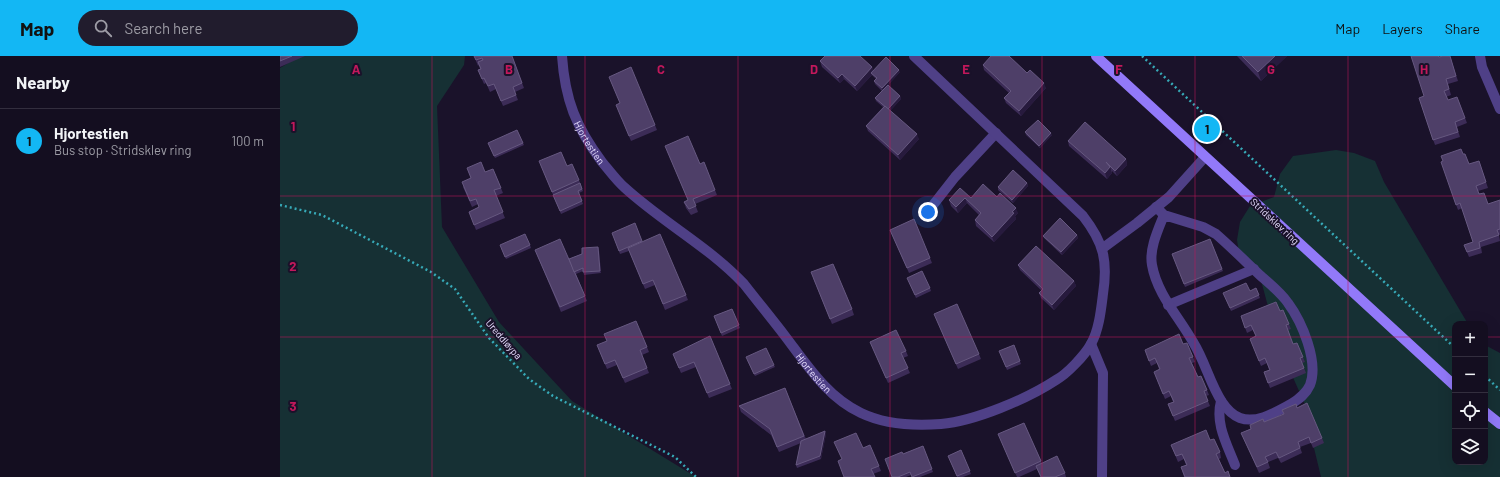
<!DOCTYPE html>
<html lang="en">
<head>
<meta charset="utf-8">
<style>
	:root { --surface:#140e20; --page:#211c2d; --text:#f1f3f6; --muted:#9d9ca5; --line:#332e3e; --accent:#13b7f4 }
	body { margin:0; font-family:Barlow,sans-serif; background:var(--page); color:var(--text) }
	.controls { position:absolute; right:12px; bottom:12px; display:grid; overflow:hidden; border-radius:8px; box-shadow:0 4px 16px #0002 }
	.controls button { width:36px; height:36px; display:grid; place-items:center; padding:0; border:0; border-bottom:1px solid var(--line); background:var(--surface); color:var(--text); font:20px sans-serif }
	.you { position:absolute; left:648px; top:156px; width:14px; height:14px; margin:-10px; border:3px solid #fff; border-radius:50%; background:#1a73e8; box-shadow:0 0 0 6px #1a73e833 }
	.badge { display:grid; place-items:center; width:26px; height:26px; border-radius:50%; background:var(--accent); color:#111; font-size:13px; font-weight:700 }
	.pin { position:absolute; translate:-50% -50%; border:2px solid #fff; box-shadow:0 1px 4px #0006 }
	.list { margin:0; padding:0; list-style:none }
	h2 { display:flex; justify-content:space-between; align-items:center; height:52px; margin:0; padding:0 16px; font-size:17px }
	h2 small { font-size:13px; font-weight:400; color:var(--muted) }
	.list li { display:grid; grid-template-columns:26px 1fr auto; gap:12px; align-items:center; box-sizing:border-box; height:64px; padding:0 16px; border-top:1px solid var(--line) }
	.list b { display:block; font-size:15px; white-space:nowrap }
	.list p { margin:0; font-size:13px; white-space:nowrap; color:var(--muted) }
	.list em { font-size:13px; font-style:normal; color:var(--muted) }
	.icon { flex:none; width:22px; height:22px; fill:none; stroke:currentColor; stroke-width:2; stroke-linecap:round; stroke-linejoin:round }
	.map { position:relative; flex:none; width:1220px; height:421px; overflow:hidden }
	header { display:flex; align-items:center; gap:24px; box-sizing:border-box; height:56px; padding:0 20px; background:var(--accent); color:#111 }
	header strong { font-size:19px }
	nav { display:flex; gap:22px; margin-inline-start:auto; font-size:14px }
	.search { width:280px; height:36px; background:var(--page); display:flex; align-items:center; gap:10px; box-sizing:border-box; padding:0 14px; border-radius:22px; color:var(--muted); font-size:15px }
	main { display:flex }
	aside { flex:1; background:var(--surface) }
	.map>svg:first-child { display:block }
</style>
</head>
<body>
<header>
<strong>Map</strong>
<div class="search"><svg class="icon" aria-label="search" viewBox="0 0 24 24"><circle cx="10" cy="10" r="6"/><path d="M15 15l6 6"/></svg>Search here</div>
<nav><a>Map</a><a>Layers</a><a>Share</a></nav>
</header>
<main>
<aside>
<h2>Nearby<small></small></h2>
<ul class="list">
<li><span class="badge">1</span><div><b>Hjortestien</b><p>Bus stop · Stridsklev ring</p></div><em>100 m</em></li>
</ul>
</aside>
<div class="map">
<svg width="1220" height="421" viewBox="0 0 1220 421">
	<rect width="100%" height="100%" fill="#1a122a"/>
	<g fill="#163034">
		<path d="M20,0H185L184,9L157,50L162,171L219,266L292,345L416,421H0V12Z"/>
		<path d="M1056,94L1074,97L1095,105L1104,126L1188,268H1175V406H1205V289L1220,297V421H1041L1034,392L1032,364L998,288L978,213L960,203L957,184L960,166L970,150L994,141L1000,118L1013,100Z"/>
	</g>
	<g fill="none" stroke-linecap="round" stroke-linejoin="round">
		<g stroke="#37aab8" stroke-width="2.5" stroke-dasharray="2 3" stroke-linecap="butt">
			<path d="M862,0L1175,292"/>
			<path d="M0,149L42,159L151,216L175,233L209,282L249,323L273,340L395,401L416,421"/>
			<path d="M1205,320L1220,334"/>
		</g>
		<g stroke="#4f4087" stroke-width="10">
			<path d="M646,158L675,121L716,77"/>
			<path d="M888,249L974,213"/>
			<path d="M811,288L823,317L822,421"/>
			<path d="M941,345C935,368 947,388 955,409"/>
		</g>
		<g stroke="#4f4087" stroke-width="10">
			<path id="s1" d="M282,0C285,44 296,71 322,106C329,114 336,124 344,131C382,166 428,190 464,228C478,246 492,263 505,280C527,309 547,341 581,357C604,368 635,370 661,368C695,365 747,343 776,324C787,318 805,299 811,288C819,274 821,254 823,238C828,205 824,187 803,160L634,0"/>
			<path d="M1200,0L1202,11L1220,53"/>
			<path d="M876,151L884,159C878,174 869,193 872,209C877,238 899,261 913,286C925,305 930,328 942,346C946,352 952,359 960,362C977,368 996,356 1011,348C1019,343 1026,338 1030,329C1039,306 1022,266 1008,247C1001,237 991,229 982,221C967,207 952,192 936,178L923,171L884,159"/>
			<path d="M823,192L857,167L889,141L925,101"/>
		</g>
		<g stroke="#9279f9" stroke-width="10">
			<path d="M816,0L1175,330"/>
			<path d="M1205,356L1220,368"/>
		</g>
	</g>
	<g fill="#3c2c57">
		<path d="M0,0H25L0,11Z"/>
		<path d="M194,0H232L244,32L235,36L238,44L223,50L216,33L210,36L206,27L204,28L198,14L200,13L199,9L198,10Z"/>
		<path d="M957,0H1007L981,25Z"/>
		<path d="M1170,0L1178,25L1168,28L1171,39L1166,41L1168,44L1179,46L1187,67L1177,71L1180,81L1155,89L1139,42L1144,40L1159,1Z"/>
		<path d="M540,5L592,11L593,14L620,16L608,29L620,40L621,43L610,55L639,83L620,104L588,75L586,70L603,51L596,45L595,42L602,35L595,28L594,25L596,23L592,19L577,35L564,23L560,27L542,11Z"/>
		<path d="M703,9L747,17L766,32L741,60L726,47L724,42L729,37L704,14Z"/>
		<path d="M329,21L375,69L377,74L351,85L336,49L340,47Z"/>
		<path d="M237,74L244,89L215,102L208,87Z"/>
		<path d="M745,76L772,79L760,92L746,79Z"/>
		<path d="M788,85L846,103L847,109L837,120L832,115V117L827,123L789,90Z"/>
		<path d="M385,90L435,134L437,139L415,148L418,156L411,159L406,152L404,146L408,144Z"/>
		<path d="M1183,98L1189,108L1199,105L1208,132L1198,135L1200,138L1208,148L1220,144V178L1219,179L1220,185L1201,191L1202,197L1189,201L1184,189L1193,186L1182,152L1178,154L1161,106Z"/>
		<path d="M259,105L287,110L299,124L303,135L299,137L303,148L281,158Z"/>
		<path d="M187,112L205,116L213,113L223,137L216,140L225,162L196,174L189,156L199,151L198,148L192,151L183,131L191,122Z"/>
		<path d="M747,127L748,130L733,147L718,134V131Z"/>
		<path d="M717,141L738,157L735,160L736,163L714,186L696,170L695,164L699,159L687,147L678,157L671,150L669,144L691,142Z"/>
		<path d="M610,174L650,202L652,207L629,217Z"/>
		<path d="M332,177L362,185L406,239L408,244L385,254L375,229L365,233L349,195L340,198Z"/>
		<path d="M797,179L798,182L782,199L764,182L763,180Z"/>
		<path d="M930,183L943,215L905,231L892,198Z"/>
		<path d="M250,189L251,192L226,203L221,192Z"/>
		<path d="M318,191L319,194L321,217L304,219L303,215L296,218L307,245L281,256L255,194L289,203Z"/>
		<path d="M738,209L794,225L796,230L774,254L761,242L759,237L762,235L740,214Z"/>
		<path d="M533,222L572,253L574,259L552,268Z"/>
		<path d="M628,224L650,232L651,235L636,242Z"/>
		<path d="M976,232L980,242L951,255L943,237L970,235Z"/>
		<path d="M452,253L460,272L442,280L434,260Z"/>
		<path d="M1003,254L1011,273L1008,274L1013,288L1017,287L1025,306L1022,307L1026,317L990,332L984,316L989,314L987,307L981,310L970,283L976,280L973,274L967,277L961,260L1000,255Z"/>
		<path d="M654,258L699,298L701,303L678,313Z"/>
		<path d="M430,280L452,333L429,342L416,311L401,317L395,303Z"/>
		<path d="M590,286L626,295L628,300L623,302L630,317L608,327Z"/>
		<path d="M903,288L913,301L915,306L912,307L918,321L927,334L929,339L926,340L930,350L895,365L888,348L893,346L891,340L885,343L876,321L879,313L877,307L871,310L865,294Z"/>
		<path d="M317,289L367,291L369,296L362,299L369,317L345,327L337,309L327,313Z"/>
		<path d="M734,289L741,308L727,314L719,295Z"/>
		<path d="M467,304L494,309L495,311L475,320Z"/>
		<path d="M505,332L526,383L545,375L546,378L541,403L517,412L516,409L521,387L499,396L491,379L461,356L459,350Z"/>
		<path d="M1017,352L1042,382L1044,387L1033,392L1031,387L1020,391L1022,397L1001,407L998,402L988,406L990,412L979,417L961,377Z"/>
		<path d="M744,367L762,408L785,417L786,421H761L757,413L739,421H737L718,378Z"/>
		<path d="M930,384L940,396L941,402L939,403L945,417L950,421H904L901,411L906,409L904,403L898,406L891,389Z"/>
		<path d="M643,390L653,416L640,421H632L631,419L626,421H612L623,398Z"/>
		<path d="M583,392L599,410L601,415L593,418Z"/>
		<path d="M681,394L691,418L683,421H677L668,400Z"/>
	</g>
	<g fill="#271a3d">
		<path d="M995,0H1007L981,25L978,16Z"/>
		<path d="M592,11L594,16L591,17L592,19L577,35L575,30Z"/>
		<path d="M619,14L620,16L603,35L602,32Z"/>
		<path d="M562,18L564,23L560,27L558,22Z"/>
		<path d="M764,27L766,32L741,60L739,55Z"/>
		<path d="M620,40L621,43L609,56L608,53Z"/>
		<path d="M771,77L772,79L760,92L759,90Z"/>
		<path d="M637,78L639,83L620,104L618,99Z"/>
		<path d="M846,103L847,109L837,120L835,115Z"/>
		<path d="M830,111L832,117L827,123L825,117Z"/>
		<path d="M747,127L748,130L733,147L732,144Z"/>
		<path d="M685,142L687,147L678,157L676,151Z"/>
		<path d="M736,152L738,157L735,160L736,163L714,186L712,181Z"/>
		<path d="M797,179L798,182L782,199L781,196Z"/>
		<path d="M318,191L319,194L321,217L320,215Z"/>
		<path d="M794,225L796,230L774,254L772,249Z"/>
		<path d="M545,375L546,378L541,403L540,400Z"/>
	</g>
	<g fill="#4e3f68" stroke="#665880">
		<path d="M0,0H12L0,5Z"/>
		<path d="M194,0H232L242,27L233,31L236,39L221,45L214,28L208,30L204,22L202,23L198,14L201,13L198,6L203,4L202,2L196,4Z"/>
		<path d="M545,0H580L592,11L575,30L562,18L558,22L540,5Z"/>
		<path d="M711,0H729L747,17L750,14L764,27L739,55L724,42L731,35L703,9Z"/>
		<path d="M962,0H995L978,16Z"/>
		<path d="M1131,0H1158L1159,1L1163,0H1170L1176,20L1166,23L1169,33L1164,35L1168,44L1177,41L1185,62L1175,66L1178,76L1153,84L1139,42L1144,40Z"/>
		<path d="M606,1L619,14L602,32L594,25L597,22L591,17Z"/>
		<path d="M351,11L375,69L349,80L336,49L340,47L329,21Z"/>
		<path d="M608,29L620,40L608,53L595,42Z"/>
		<path d="M605,50L637,78L618,99L586,70Z"/>
		<path d="M758,64L771,77L759,90L745,76Z"/>
		<path d="M805,66L846,103L835,115L826,106L830,111L825,117L788,85Z"/>
		<path d="M237,74L243,87L214,100L208,87Z"/>
		<path d="M408,80L420,108L424,106L435,134L413,143L416,150L409,153L404,146L408,144L385,90Z"/>
		<path d="M1181,93L1183,98H1185L1189,108L1199,105L1206,126L1196,130L1199,138L1204,137L1208,148L1220,144V173L1217,174L1219,179L1199,186L1200,192L1187,196L1184,189L1193,186L1180,147L1176,149L1161,106L1163,105L1161,100Z"/>
		<path d="M281,96L287,110L292,108L299,124L272,136L259,105Z"/>
		<path d="M201,106L205,116L213,113L221,132L214,134L223,156L194,169L189,156L199,151L196,143L190,145L182,126L191,122L187,112Z"/>
		<path d="M733,114L747,127L732,144L718,131Z"/>
		<path d="M300,127L302,133L298,135L302,145L280,155L273,139Z"/>
		<path d="M703,128L717,141L720,137L736,152L732,156L734,157L712,181L695,164L701,157L685,142L676,151L669,144L680,132L691,142Z"/>
		<path d="M780,162L797,179L781,196L763,180Z"/>
		<path d="M634,163L650,202L627,212L610,174Z"/>
		<path d="M355,167L362,185L339,195L332,177Z"/>
		<path d="M245,178L250,189L225,201L220,189Z"/>
		<path d="M380,178L406,239L383,248L373,224L363,228L348,192Z"/>
		<path d="M280,183L305,240L280,251L255,194Z"/>
		<path d="M930,183L942,213L904,228L892,198Z"/>
		<path d="M756,190L794,225L772,249L759,237L763,233L738,209Z"/>
		<path d="M318,191L320,215L303,216V212L294,216L289,203L302,198V192Z"/>
		<path d="M553,208L572,253L550,263L531,216Z"/>
		<path d="M642,215L650,232L635,239L627,222Z"/>
		<path d="M966,227L970,235L976,232L979,239L950,252L943,237Z"/>
		<path d="M996,246L1000,255L1003,254L1009,268L1006,269L1013,288L1017,287L1023,301L1020,302L1024,312L988,327L984,316L990,314L985,302L979,305L970,283L976,280L971,269L965,272L961,260Z"/>
		<path d="M677,248L699,298L676,308L654,258Z"/>
		<path d="M452,253L459,269L441,277L434,260Z"/>
		<path d="M356,265L367,291L360,294L367,312L343,322L335,304L325,308L317,289L327,285L324,278Z"/>
		<path d="M616,274L626,295L621,297L628,312L606,322L590,286Z"/>
		<path d="M899,278L903,288L907,287L913,301L909,302L918,321L921,320L927,334L924,335L928,345L893,360L888,348L894,346L889,335L883,338L874,316L880,313L875,302L869,305L865,294Z"/>
		<path d="M430,280L450,328L427,337L414,306L399,312L393,298Z"/>
		<path d="M734,289L740,305L726,311L719,295Z"/>
		<path d="M486,292L494,309L474,318L466,301Z"/>
		<path d="M505,332L524,380L497,391L490,373L459,350Z"/>
		<path d="M1027,347L1042,382L1031,387L1029,381L1018,386L1020,392L999,402L996,396L985,401L988,406L977,411L961,377L971,373L970,369L983,363L984,366L1004,358L1002,354L1016,348L1017,352Z"/>
		<path d="M744,367L761,405L735,417L718,378Z"/>
		<path d="M926,374L930,384L934,383L940,396L936,398L945,417L948,415L950,421H905L901,411L907,409L902,398L896,400L891,389Z"/>
		<path d="M545,375L540,400L516,409L521,385Z"/>
		<path d="M576,377L583,392L590,389L599,410L591,413L595,421H564L558,405L562,403L554,386Z"/>
		<path d="M643,390L652,413L632,421L630,416L618,421H612L605,403L622,396L623,398Z"/>
		<path d="M681,394L690,415L677,420L668,400Z"/>
		<path d="M777,400L785,417L775,421H761L756,410Z"/>
	</g>
	<path fill="none" stroke="#c2185b" stroke-width="1" stroke-opacity="0.55" d="M152,0V421M305,0V421M458,0V421M610,0V421M762,0V421M915,0V421M1068,0V421M0,140H1220M0,281H1175M1205,281H1220"/>
	<g text-anchor="middle" stroke-width="4" stroke-linejoin="round" paint-order="stroke">
		<g font-size="10" fill="#e6ddfd" stroke="#1a122a">
			<text dy="4" stroke="none"><textPath href="#s1" startOffset="92">Hjortestien</textPath></text>
			<text transform="translate(995 165) rotate(43)" y="4">Stridsklev ring</text>
			<text transform="translate(224 283) rotate(49)" y="4">Ureddløypa</text>
			<text dy="4" stroke="none"><textPath href="#s1" startOffset="416">Hjortestien</textPath></text>
		</g>
	</g>
	<g font-size="13" text-anchor="middle" font-weight="bold" fill="#c2185b" stroke="#1a122a" stroke-width="4" stroke-linejoin="round" paint-order="stroke">
		<text x="76" y="18">A</text>
		<text x="229" y="18">B</text>
		<text x="381" y="18">C</text>
		<text x="534" y="18">D</text>
		<text x="686" y="18">E</text>
		<text x="839" y="18">F</text>
		<text x="991" y="18">G</text>
		<text x="1144" y="18">H</text>
		<text x="13" y="75">1</text>
		<text x="13" y="215">2</text>
		<text x="13" y="355">3</text>
	</g>
</svg>
<div class="controls">
<button>+</button>
<button>−</button>
<button><svg class="icon" aria-label="locate" viewBox="0 0 24 24"><circle cx="12" cy="12" r="6"/><path d="M12 2v4M12 18v4M2 12h4M18 12h4"/></svg></button>
<button><svg class="icon" aria-label="layers" viewBox="0 0 24 24"><path d="M12 4l9 5-9 5-9-5zM3 14l9 5 9-5"/></svg></button>
</div>
<div class="you"></div>
<div class="pin badge" style="left:927px;top:73px">1</div>
</div>
</main>
</body>
</html>
